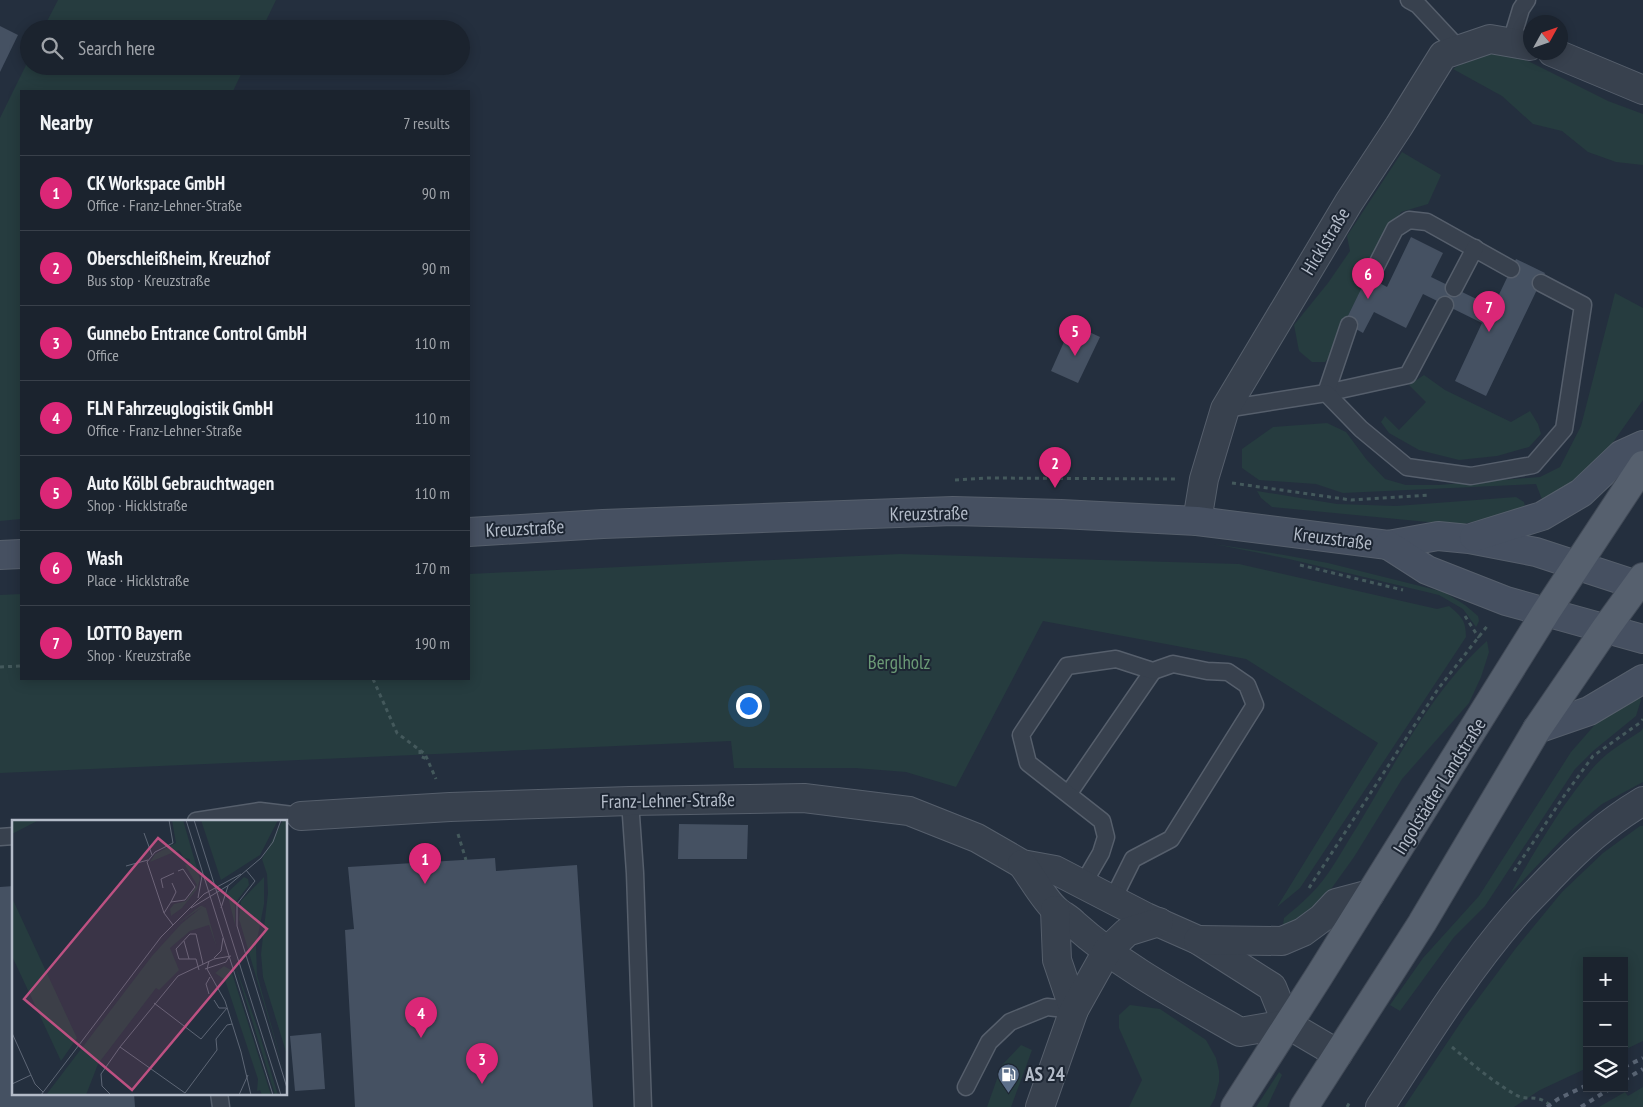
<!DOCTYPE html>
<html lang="en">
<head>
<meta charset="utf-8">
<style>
	:root { --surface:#1b232e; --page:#242b36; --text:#f1f3f6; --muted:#a0a4aa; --line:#39404a; --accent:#db2777 }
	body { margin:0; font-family:"PT Sans Narrow",sans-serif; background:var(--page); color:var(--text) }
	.controls { position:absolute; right:15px; bottom:15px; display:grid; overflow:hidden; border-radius:0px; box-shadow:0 2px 12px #0003 }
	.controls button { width:45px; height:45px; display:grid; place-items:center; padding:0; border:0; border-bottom:1px solid var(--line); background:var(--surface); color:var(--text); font:25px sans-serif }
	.compass { position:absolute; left:1523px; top:15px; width:45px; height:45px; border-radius:50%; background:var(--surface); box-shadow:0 2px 12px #0003; rotate:50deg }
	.you { position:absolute; left:748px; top:705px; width:18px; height:18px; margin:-12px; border:4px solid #fff; border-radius:50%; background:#1a73e8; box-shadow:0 0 0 8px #1a73e833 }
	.badge { display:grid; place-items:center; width:32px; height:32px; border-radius:50%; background:var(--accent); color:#fff; font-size:16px; font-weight:700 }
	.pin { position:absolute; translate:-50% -41px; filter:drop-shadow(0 1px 2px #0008) }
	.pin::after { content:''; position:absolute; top:26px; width:18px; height:15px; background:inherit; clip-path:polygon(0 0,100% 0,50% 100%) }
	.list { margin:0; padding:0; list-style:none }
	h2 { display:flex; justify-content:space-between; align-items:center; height:65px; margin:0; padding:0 20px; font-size:21px }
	h2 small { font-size:16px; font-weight:400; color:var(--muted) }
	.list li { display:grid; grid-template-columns:32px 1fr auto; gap:15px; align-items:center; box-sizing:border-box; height:75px; padding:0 20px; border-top:1px solid var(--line) }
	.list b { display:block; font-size:19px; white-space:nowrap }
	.list p { margin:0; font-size:16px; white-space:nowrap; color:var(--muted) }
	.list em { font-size:16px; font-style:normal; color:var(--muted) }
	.icon { flex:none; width:28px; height:28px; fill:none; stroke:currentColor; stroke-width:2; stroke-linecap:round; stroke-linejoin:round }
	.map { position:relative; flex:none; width:1643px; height:1107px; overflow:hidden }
	.search { position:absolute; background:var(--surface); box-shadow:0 2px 12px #0003; left:20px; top:20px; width:450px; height:55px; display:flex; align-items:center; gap:12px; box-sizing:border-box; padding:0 18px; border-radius:28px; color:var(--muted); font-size:19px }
	.panel { position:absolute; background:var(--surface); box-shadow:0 2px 12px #0003; left:20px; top:90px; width:450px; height:590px; border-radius:0px }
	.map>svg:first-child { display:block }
</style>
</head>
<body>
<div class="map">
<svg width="1643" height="1107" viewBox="0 0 1643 1107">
	<rect width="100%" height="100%" fill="#242f3e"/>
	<g fill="#263c3f">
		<path d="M58,0H276L262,29H43Z"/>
		<path d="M1496,49L1528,61L1608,101L1643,114V165L1616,162L1588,152L1562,131L1533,124L1502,96L1453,69L1473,56Z"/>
		<path d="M29,59V66H245L233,91H21V519L0,521V118Z"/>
		<path d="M1402,152L1441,175L1428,204L1401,212L1343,326L1335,351L1325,362H1312L1299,351L1294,325L1328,283L1350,251L1347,236Z"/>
		<path d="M1615,293L1643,308V400L1604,455L1581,477L1543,502L1536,484L1343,493L1316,484L1259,480L1242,468V449L1273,427L1327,423L1346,432L1366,459L1385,479L1406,485H1438L1540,477L1560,467L1581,426Z"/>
		<path d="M1424,375L1445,390L1511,422L1530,411L1538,424L1541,434L1529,447L1497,456L1459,460L1419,450L1389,433L1381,422L1385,416L1399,430L1426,402L1409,385Z"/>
		<path d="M1257,491L1337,504L1396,506L1516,497L1524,502L1526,510L1459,525L1272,507L1261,498Z"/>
		<path d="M1214,544L1284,555L1328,563L1444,592L1465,605L1478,616L1479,621L1476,627L1463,609L1439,595L1289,559Z"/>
		<path d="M900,554L1239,564L1437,609L1449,606C1461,616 1466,620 1466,637L1300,888L1277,907L1378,743L1246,659L1043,621L956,787L906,772L855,768H734L731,741L0,773V595L21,594V679H469V574Z"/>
		<path d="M1487,641L1489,652L1481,677L1469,703L1402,779L1354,857L1321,903L1286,927L1283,925L1284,918C1292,911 1301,904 1309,896C1329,877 1342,850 1357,827C1395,764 1432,690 1487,641Z"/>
		<path d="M1638,692L1641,700L1636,716L1593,751L1575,769L1485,906L1454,937L1400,1011L1390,1005L1423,958L1479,896L1571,752L1599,720Z"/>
		<path d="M1643,728V782L1602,804L1570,831L1510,894C1535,851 1560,807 1592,769C1605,753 1624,742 1641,731Z"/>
		<path d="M1640,826H1643V1041L1624,1050V961H1587V1068L1540,1090L1514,1107H1404L1465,1016L1516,948L1562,892L1603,853Z"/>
		<path d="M1130,1005L1160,1009L1206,1040L1216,1058L1219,1071V1082L1215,1098L1210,1107H1129L1142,1080L1119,1028V1015Z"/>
		<path d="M1021,1045L1032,1050L1011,1107H987L1002,1065Z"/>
		<path d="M1279,1072L1282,1075L1267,1107H1256Z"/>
		<path d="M1643,1087V1107H1599L1625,1092L1628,1096Z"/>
	</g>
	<g fill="#455162">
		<path d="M0,26L18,35L0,72Z"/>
		<path d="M1411,237L1443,253L1431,277L1493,307L1516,259L1545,273L1486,396L1455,381L1482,323L1423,294L1406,328L1374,312L1363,333L1349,325L1343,326L1366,279L1370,278L1387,287Z"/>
		<path d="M1072,324L1100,337L1078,383L1051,371Z"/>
		<path d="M679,824L748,825L747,859H678Z"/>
		<path d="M495,858L496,871L577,865L593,1107H355L345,930L354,929L348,867Z"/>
		<path d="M14,886V1093H134L135,1107H0V887Z"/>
		<path d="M321,1033L325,1089L295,1091L290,1036Z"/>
	</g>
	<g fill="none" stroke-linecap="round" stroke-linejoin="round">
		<defs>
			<g id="service">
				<path d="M1409,0L1418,5L1459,49"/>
				<path d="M1511,42L1521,9L1527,0"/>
				<path d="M1370,278L1395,229L1409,220L1427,222L1511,269"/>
				<path d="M1454,288L1475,248"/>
				<path d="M1326,393L1408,375L1445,305"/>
				<path d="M1326,393L1349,325"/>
				<path d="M1225,409L1326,393L1361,429L1407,467L1471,476L1533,465L1564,429L1583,305L1541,283"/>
				<path d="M1069,793L1153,671"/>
				<path d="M630,801L635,873L643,1107"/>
				<path d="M196,821L260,811L301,816"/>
				<path d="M0,837L14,836"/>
				<path d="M1083,884L1101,853L1106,837L1102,821L1028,763L1021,735L1067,666L1116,659L1153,671L1173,664L1207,671L1228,672L1247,685L1255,705L1171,839L1133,859L1113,899"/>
				<path d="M966,1087L989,1042L1010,1022L1047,1007L1074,1010"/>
				<path d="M219,1093L221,1107"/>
			</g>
			<g id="minor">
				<path d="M1552,52L1643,90"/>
				<path d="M1197,521L1204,479L1225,409L1349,202L1399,126L1443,55L1490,39L1530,46"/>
				<path d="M301,816L450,807L630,801L804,798L909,811L977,838L1022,864L1055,870L1146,917L1198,940L1272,987L1287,1024L1338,1054"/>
				<path d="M1022,864C1031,876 1045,901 1056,910C1061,915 1069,918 1074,924C1123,968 1183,999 1240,1032L1287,1024"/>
				<path d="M1055,910L1057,960L1074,1010"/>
				<path d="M1198,940L1282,941L1303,932L1322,918L1336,903L1370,894"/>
				<path d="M1040,1107L1074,1010L1107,951L1127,932L1159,922"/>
				<path d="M1380,1107C1423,1041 1464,974 1516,914C1526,902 1539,890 1550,878C1581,846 1605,824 1643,801"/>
			</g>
			<g id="secondary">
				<path d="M469,532L603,524L953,511L1061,514L1197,521L1388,545L1438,536L1469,539L1536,552L1643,587"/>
				<path d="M1474,537L1542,516L1581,493L1621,455L1643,445"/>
				<path d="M1388,545L1427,570L1506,601L1643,639"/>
				<path d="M0,555L21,554"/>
				<path d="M1537,729L1589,711L1643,679"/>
			</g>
			<g id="primary">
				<path d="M1235,1107L1319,976L1546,612L1643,465"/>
				<path d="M1304,1107L1422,923L1537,729L1606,628L1643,577"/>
			</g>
		</defs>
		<use href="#service" stroke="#565f6c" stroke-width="19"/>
		<use href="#minor" stroke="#565f6c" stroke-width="30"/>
		<use href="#secondary" stroke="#565f6c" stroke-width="30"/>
		<use href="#primary" stroke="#414a57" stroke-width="30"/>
		<g stroke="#44595c" stroke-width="3" stroke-dasharray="4 4" stroke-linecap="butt">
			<path d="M955,480L988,478L1176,479"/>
			<path d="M1232,483L1351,500L1430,495"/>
			<path d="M1300,565L1403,590"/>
			<path d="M1465,616L1479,638"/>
			<path d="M0,667L21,666"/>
			<path d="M373,679L397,733L425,754L436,779"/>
			<path d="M420,750V756L427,759"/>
			<path d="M458,834L466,860"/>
			<path d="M1514,871L1564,796L1593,756L1641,722L1643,719"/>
			<path d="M1309,888L1438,689L1488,625"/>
			<path d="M1452,1047C1472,1064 1493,1082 1516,1095C1529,1102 1536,1092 1552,1107"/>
			<path d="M1347,1107L1351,1100"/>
		</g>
		<use href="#service" stroke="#38414e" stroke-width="16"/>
		<use href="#minor" stroke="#38414e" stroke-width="28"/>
		<use href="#secondary" stroke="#465061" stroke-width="28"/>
		<use href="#primary" stroke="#56606e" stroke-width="28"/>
		<g stroke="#5a6575" stroke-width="4" stroke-dasharray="5 5" stroke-linecap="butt">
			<path d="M1624,1067L1643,1058"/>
			<path d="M1624,1080L1643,1069"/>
			<path d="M1547,1107L1558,1099L1587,1085"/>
			<path d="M1581,1107L1611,1088"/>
		</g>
	</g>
	<defs>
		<symbol id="fuel-pin" viewBox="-11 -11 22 30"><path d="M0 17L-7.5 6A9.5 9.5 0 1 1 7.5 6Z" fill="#5c6f8a" stroke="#1d2633"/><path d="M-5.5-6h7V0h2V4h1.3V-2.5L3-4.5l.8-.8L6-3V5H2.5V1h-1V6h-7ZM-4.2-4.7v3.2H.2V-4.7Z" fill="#fff"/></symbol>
	</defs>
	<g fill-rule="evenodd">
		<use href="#fuel-pin" x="996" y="1062" width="25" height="34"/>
	</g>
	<g text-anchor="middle" stroke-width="4" stroke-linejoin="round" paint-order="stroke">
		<g font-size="19" fill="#b4bcc9" stroke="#1d2633">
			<text transform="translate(1325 241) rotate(-59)" y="7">Hicklstraße</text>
			<text transform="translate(929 513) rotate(-1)" y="7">Kreuzstraße</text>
			<text transform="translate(525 528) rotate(-3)" y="7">Kreuzstraße</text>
			<text transform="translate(1333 538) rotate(7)" y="7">Kreuzstraße</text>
			<text transform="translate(1439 786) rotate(-58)" y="7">Ingolstädter Landstraße</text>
			<text transform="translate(668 800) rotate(-1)" y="7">Franz-Lehner-Straße</text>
		</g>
		<g font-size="19" fill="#6b9a76" stroke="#1d2633">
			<text x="899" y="669">Berglholz</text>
		</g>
		<g font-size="19" font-weight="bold" fill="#b4bcc9" stroke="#1d2633" text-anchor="start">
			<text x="1025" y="1081">AS 24</text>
		</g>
	</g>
	<g transform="translate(12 820)">
		<rect width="275" height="275" fill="#242f3e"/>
		<path d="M0,0H27L0,14ZM160,0H171L188,59L185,69L170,88L159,96L158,89L162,84L174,81L185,65L173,45L178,43V39L172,38L167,30L138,42L143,34L164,23ZM189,0H266L248,35L209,60ZM271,0H275V235L251,157L249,134L256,73L255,54L250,39ZM232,57L236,59L237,65L223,83V105L215,73ZM252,57V84L244,126L245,155L275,261L227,99L229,81ZM0,78L65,218L49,241L0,136ZM194,85L190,86L194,88L205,128L197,105L178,111L158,128L167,150L147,170L144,168L86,244L74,275H34L140,136L169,104L190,87L164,105L188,86ZM222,142L246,209L266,275H263ZM212,146L219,150L259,275H250L248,270L245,271L246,259L213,160L203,153Z" fill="#263c3f"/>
		<path fill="none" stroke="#5e6776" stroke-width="1" d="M157,0L161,23L143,32L135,42L152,93L161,105M174,0L261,275M182,0L269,275M132,13L140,35M114,46L136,40M234,50L243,61L225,84V106L275,268M151,68L149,59L162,53M186,78L190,56M159,82L164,72L160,63M179,88L217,65L249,38L261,22L269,0M209,88L216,66M152,93L159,82L173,80L183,67L171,49L166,51M172,121L177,139M219,136L202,139L166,156L108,227L173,273L205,230L204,219L215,205L220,204M202,138L209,131L211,118M197,141L195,149L213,181L229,232L239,275M193,149L214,142L217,137M187,150L184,139H167L164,129L178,114H184L191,144M197,174L194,164L198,157M202,180L207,188H214M142,183L189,219L215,188M0,213L23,264L31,272M0,264L19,255M29,275L149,117L192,74L229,54M99,275L90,266L89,254L108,227M227,275L236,255"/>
		<path fill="#bd5182" fill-opacity="0.15" stroke="#bd5182" stroke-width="2.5" d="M146,18L255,109L120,270L12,179Z"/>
		<rect width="275" height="275" fill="none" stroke="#b4bcc9" stroke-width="2.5"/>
	</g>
</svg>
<div class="controls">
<button>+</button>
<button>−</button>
<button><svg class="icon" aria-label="layers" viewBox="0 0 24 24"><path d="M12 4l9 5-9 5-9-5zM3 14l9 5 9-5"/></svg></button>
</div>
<svg class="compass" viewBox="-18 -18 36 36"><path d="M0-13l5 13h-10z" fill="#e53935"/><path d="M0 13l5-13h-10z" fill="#a0a4aa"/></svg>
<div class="you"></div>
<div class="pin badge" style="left:425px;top:884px">1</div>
<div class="pin badge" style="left:1055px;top:488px">2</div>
<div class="pin badge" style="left:482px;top:1084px">3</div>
<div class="pin badge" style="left:421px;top:1038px">4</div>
<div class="pin badge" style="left:1075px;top:356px">5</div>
<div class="pin badge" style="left:1368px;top:299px">6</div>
<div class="pin badge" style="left:1489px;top:332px">7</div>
<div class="search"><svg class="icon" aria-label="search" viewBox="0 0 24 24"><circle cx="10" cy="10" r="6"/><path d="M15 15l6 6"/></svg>Search here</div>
<section class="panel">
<h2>Nearby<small>7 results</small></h2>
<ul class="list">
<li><span class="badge">1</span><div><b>CK Workspace GmbH</b><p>Office · Franz-Lehner-Straße</p></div><em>90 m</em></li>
<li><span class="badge">2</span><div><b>Oberschleißheim, Kreuzhof</b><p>Bus stop · Kreuzstraße</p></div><em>90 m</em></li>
<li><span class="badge">3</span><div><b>Gunnebo Entrance Control GmbH</b><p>Office</p></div><em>110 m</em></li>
<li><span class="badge">4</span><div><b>FLN Fahrzeuglogistik GmbH</b><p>Office · Franz-Lehner-Straße</p></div><em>110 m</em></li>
<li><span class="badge">5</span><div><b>Auto Kölbl Gebrauchtwagen</b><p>Shop · Hicklstraße</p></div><em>110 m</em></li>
<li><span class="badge">6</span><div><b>Wash</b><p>Place · Hicklstraße</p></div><em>170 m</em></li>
<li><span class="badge">7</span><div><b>LOTTO Bayern</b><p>Shop · Kreuzstraße</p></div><em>190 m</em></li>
</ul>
</section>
</div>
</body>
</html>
